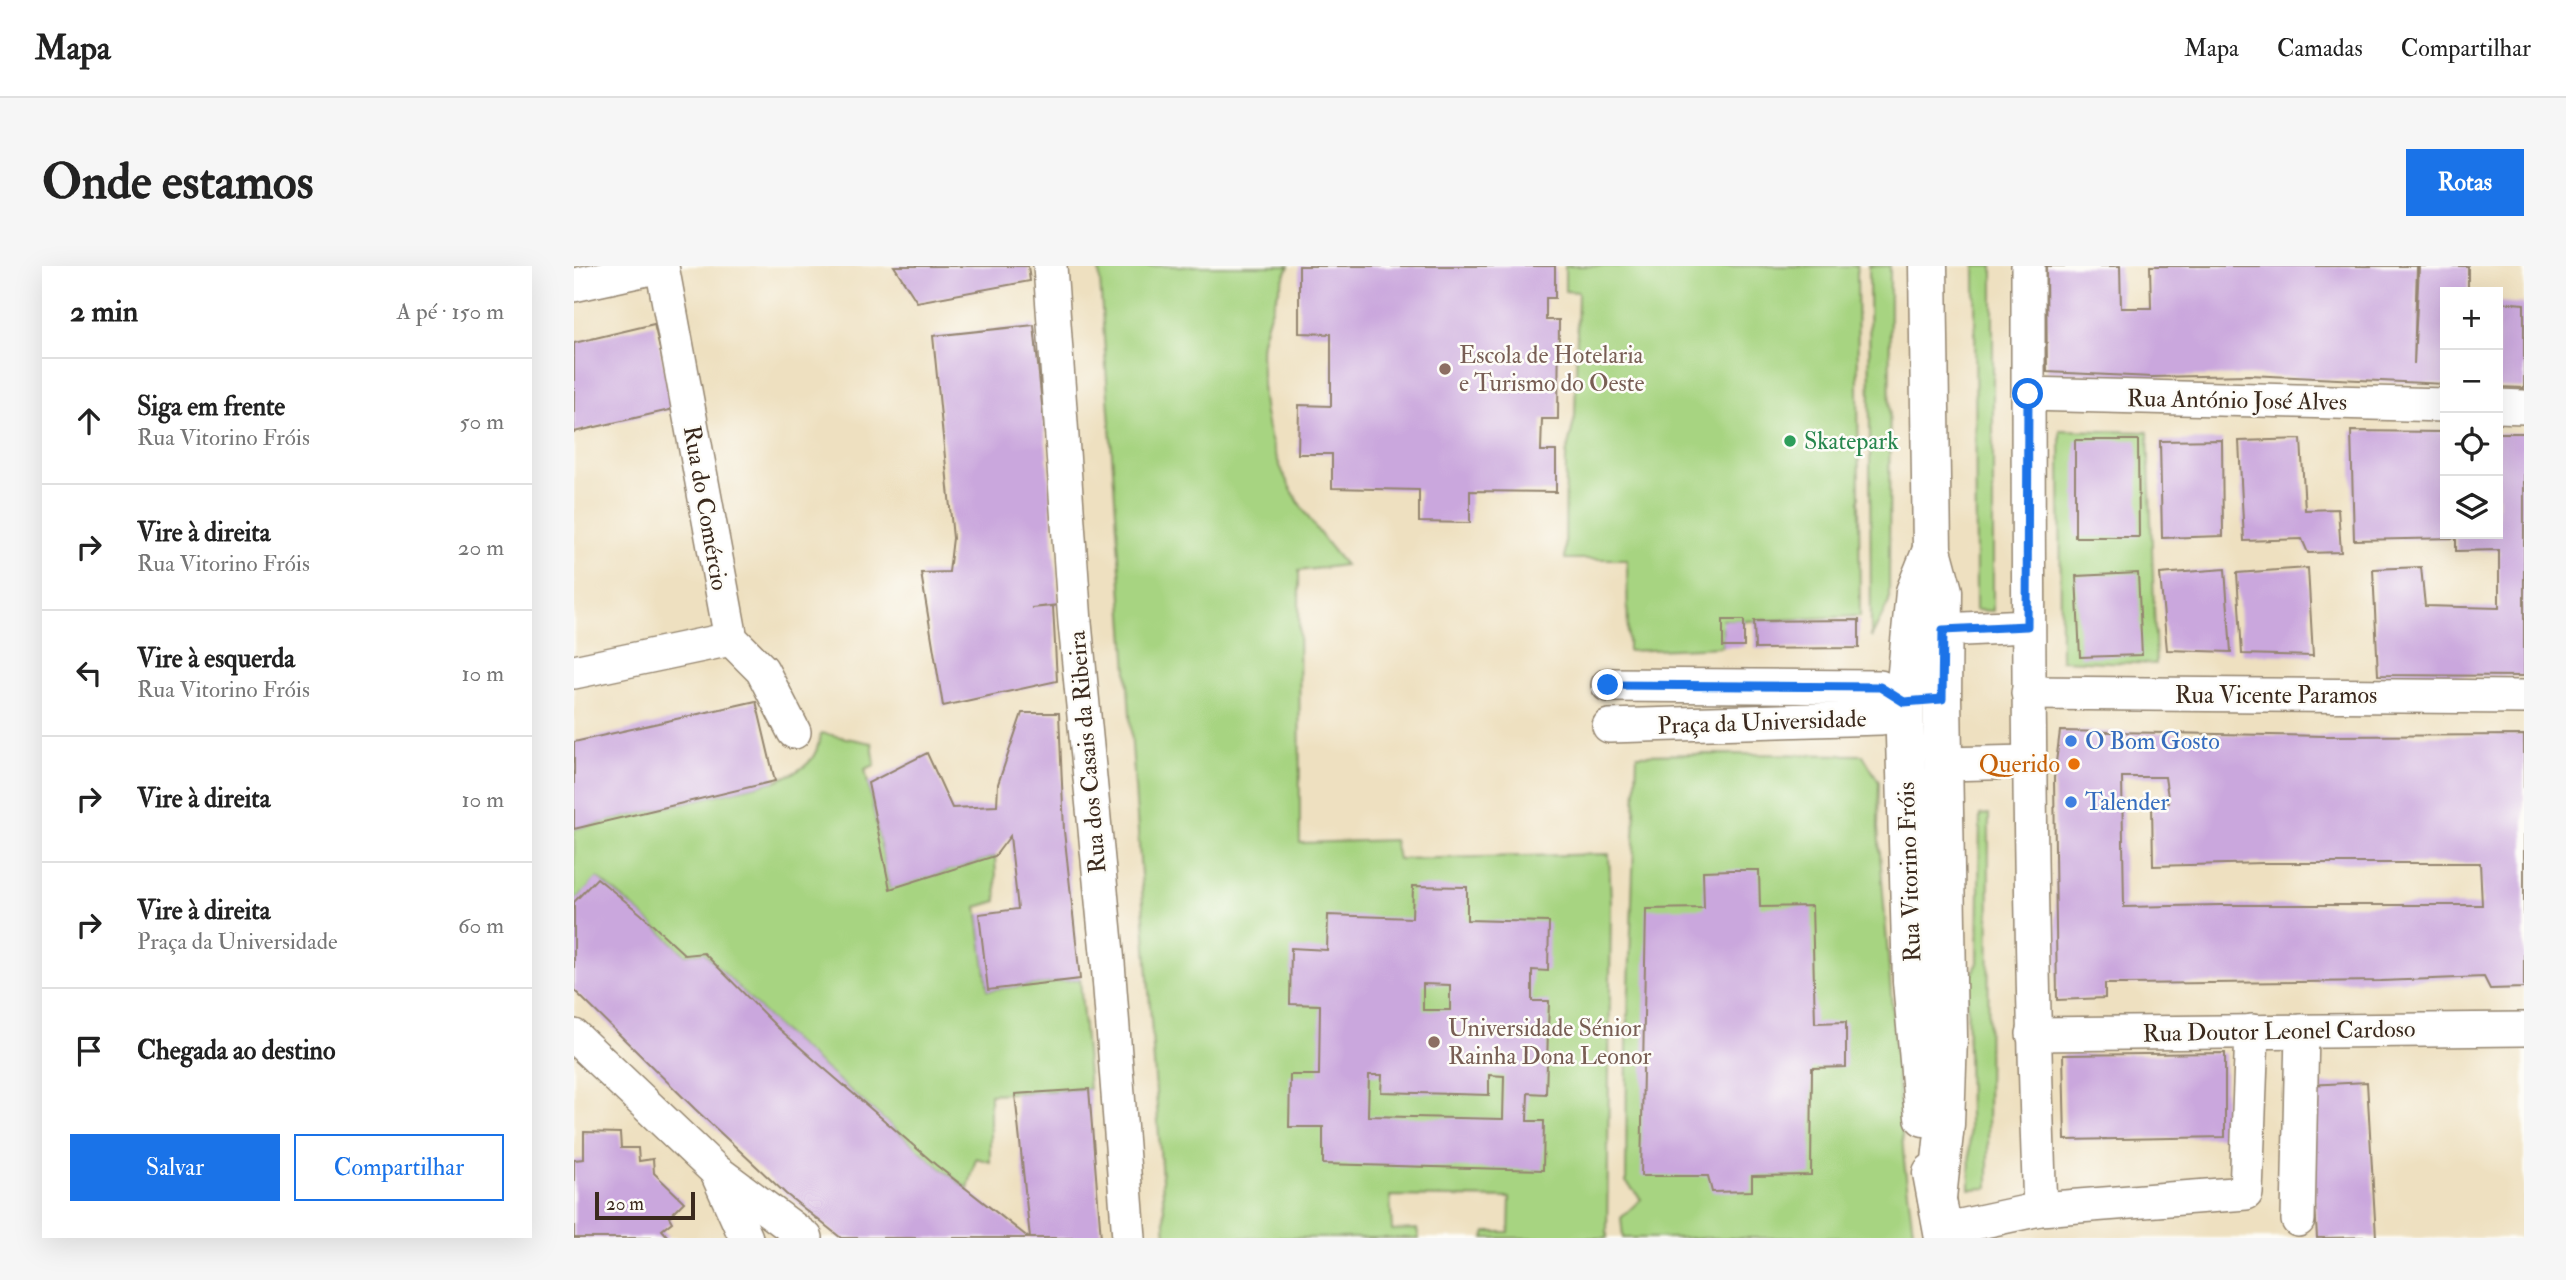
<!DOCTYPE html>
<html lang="pt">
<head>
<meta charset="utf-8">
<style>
	:root { --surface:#fff; --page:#f6f6f6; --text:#222; --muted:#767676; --line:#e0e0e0; --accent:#1a73e8 }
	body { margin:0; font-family:"IM FELL Double Pica",serif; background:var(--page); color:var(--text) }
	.controls { position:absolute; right:21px; top:21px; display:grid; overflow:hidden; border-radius:0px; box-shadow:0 7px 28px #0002 }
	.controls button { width:63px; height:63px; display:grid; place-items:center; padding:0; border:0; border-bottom:2px solid var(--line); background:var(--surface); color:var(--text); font:35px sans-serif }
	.scale { position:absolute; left:21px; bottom:18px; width:100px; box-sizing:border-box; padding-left:7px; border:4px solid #3b2a1e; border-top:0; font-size:19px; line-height:24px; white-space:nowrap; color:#3b2a1e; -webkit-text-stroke:5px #fdfcf7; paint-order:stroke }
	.stop { position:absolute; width:21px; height:21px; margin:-16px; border:5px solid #1a73e8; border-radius:50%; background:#fff }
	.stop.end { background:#1a73e8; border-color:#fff; box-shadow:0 2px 7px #0008 }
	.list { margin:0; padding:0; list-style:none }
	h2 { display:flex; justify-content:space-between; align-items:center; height:91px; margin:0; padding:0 28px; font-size:30px }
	h2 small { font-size:23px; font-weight:400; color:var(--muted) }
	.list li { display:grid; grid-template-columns:46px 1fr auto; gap:21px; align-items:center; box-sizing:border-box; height:126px; padding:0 28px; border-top:2px solid var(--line) }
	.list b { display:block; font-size:26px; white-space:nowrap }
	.list p { margin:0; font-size:23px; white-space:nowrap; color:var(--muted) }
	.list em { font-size:23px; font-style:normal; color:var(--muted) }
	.actions { display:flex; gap:14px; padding:21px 28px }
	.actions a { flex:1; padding:16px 0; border:2px solid var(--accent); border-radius:0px; text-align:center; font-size:24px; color:var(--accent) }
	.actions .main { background:var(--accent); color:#fff }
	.icon { flex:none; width:38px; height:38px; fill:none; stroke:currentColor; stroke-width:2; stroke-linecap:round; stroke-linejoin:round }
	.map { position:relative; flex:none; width:1950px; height:972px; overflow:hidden; border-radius:0px }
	header { display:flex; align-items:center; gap:42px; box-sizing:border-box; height:98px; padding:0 35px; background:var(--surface); border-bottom:2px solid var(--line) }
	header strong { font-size:33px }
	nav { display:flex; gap:38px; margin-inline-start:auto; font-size:24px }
	.intro { display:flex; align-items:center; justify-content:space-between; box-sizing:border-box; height:168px; padding:0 42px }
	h1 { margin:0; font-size:49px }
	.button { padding:18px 32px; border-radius:0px; background:var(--accent); color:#fff; font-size:24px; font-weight:700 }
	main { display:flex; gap:42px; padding:0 42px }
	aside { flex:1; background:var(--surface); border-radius:0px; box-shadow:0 7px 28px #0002 }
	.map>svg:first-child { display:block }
</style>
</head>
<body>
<header>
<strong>Mapa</strong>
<nav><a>Mapa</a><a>Camadas</a><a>Compartilhar</a></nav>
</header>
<div class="intro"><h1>Onde estamos</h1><a class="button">Rotas</a></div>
<main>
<aside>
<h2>2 min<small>A pé · 150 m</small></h2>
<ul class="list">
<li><svg class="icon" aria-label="ahead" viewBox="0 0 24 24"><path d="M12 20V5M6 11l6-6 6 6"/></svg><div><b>Siga em frente</b><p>Rua Vitorino Fróis</p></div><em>50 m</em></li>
<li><svg class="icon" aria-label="right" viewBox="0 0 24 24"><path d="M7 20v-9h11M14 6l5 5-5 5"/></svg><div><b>Vire à direita</b><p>Rua Vitorino Fróis</p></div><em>20 m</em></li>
<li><svg class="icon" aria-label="left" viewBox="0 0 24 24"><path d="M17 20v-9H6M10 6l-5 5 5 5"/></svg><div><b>Vire à esquerda</b><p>Rua Vitorino Fróis</p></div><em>10 m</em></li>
<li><svg class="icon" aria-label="right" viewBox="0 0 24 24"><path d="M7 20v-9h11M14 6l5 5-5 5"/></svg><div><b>Vire à direita</b></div><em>10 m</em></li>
<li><svg class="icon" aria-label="right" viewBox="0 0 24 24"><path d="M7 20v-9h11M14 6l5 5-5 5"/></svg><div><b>Vire à direita</b><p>Praça da Universidade</p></div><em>60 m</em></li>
<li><svg class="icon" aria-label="arrive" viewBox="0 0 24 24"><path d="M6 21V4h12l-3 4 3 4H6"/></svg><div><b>Chegada ao destino</b></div></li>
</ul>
<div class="actions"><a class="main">Salvar</a><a>Compartilhar</a></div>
</aside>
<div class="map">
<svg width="1950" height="972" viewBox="0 0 1950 972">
	<rect width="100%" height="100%" fill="#fdfcf7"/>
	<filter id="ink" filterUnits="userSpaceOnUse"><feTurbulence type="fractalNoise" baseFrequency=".0143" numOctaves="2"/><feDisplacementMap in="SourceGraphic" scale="14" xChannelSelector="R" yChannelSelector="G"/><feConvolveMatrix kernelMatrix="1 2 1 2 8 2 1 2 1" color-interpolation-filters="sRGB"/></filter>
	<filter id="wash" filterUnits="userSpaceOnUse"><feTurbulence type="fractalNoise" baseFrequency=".00686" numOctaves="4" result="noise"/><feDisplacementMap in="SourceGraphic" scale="28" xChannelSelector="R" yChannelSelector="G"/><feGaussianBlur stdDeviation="1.57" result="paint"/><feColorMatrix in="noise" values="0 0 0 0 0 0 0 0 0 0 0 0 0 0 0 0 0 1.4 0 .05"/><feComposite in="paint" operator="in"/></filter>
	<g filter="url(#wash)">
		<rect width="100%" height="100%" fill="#eee0c0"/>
		<g fill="#a7d481" stroke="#717f50" stroke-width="2">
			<path d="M525,0H715C704,25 694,49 688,76C686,86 688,97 688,108C688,186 722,242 771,299L725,305L726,577L820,574L824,593L1035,588L1037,637L1033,972H910L912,966H935L936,932L816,930L818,964L843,963L845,972H592Z"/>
			<path d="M991,0H1283L1286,350L1180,355L1149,354V381L1054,385L1053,293H991L992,189L1001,151L1004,26L991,25Z"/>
			<path d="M1295,0H1316L1315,336L1297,372Z"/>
			<path d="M1401,0H1419V345L1402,344Z"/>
			<path d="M1486,164L1574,166L1582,398L1487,394Z"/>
			<path d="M247,467L298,477L301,499L291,503L316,622L421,590L423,635L403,641L414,724L506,713L515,823L416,828V896L402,892L394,923L362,899L203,761L130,687L111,689L67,648L24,612L0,636V563L201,515C229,503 242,499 247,467Z"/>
			<path d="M1128,488L1289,489L1305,516L1304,562L1330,895L1340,972H1049L1047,952L1067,933L1052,916L1053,780L1063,489Z"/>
			<path d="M1415,548L1414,922L1396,923L1393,718L1404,697L1406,549Z"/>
		</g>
		<g id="blocks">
			<g fill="#caa7dd" fill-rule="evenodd">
				<path d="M320,0H454L456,15L343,36Z"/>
				<path d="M725,0H981V32H972V54H985L984,153H968L967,185H982V226L896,225V257L845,256V224L758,222V188H724L725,139L757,140V68L725,67Z"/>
				<path d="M1472,0H1546L1547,42H1577L1576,0H1843L1840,98L1845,0H1894V26H1871V118L1675,109L1578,111L1473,106Z"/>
				<path d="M1924,36L1950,38V122L1924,121Z"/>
				<path d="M80,58L100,143L0,166V77Z"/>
				<path d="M460,59L473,189L484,339L457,342L479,340L483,415L369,440L347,307L375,306L379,272L359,70Z"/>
				<path d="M1777,165L1871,166V268H1924V167H1950V410L1804,409L1799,303L1847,301L1851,340L1925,342V284L1882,285V272L1780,274Z"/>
				<path d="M1727,173L1731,244L1764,243L1767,286L1734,287L1728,273L1670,275L1665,175Z"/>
				<path d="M1501,174H1564L1565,271H1501Z"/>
				<path d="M1648,174L1649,270L1588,272L1586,175Z"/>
				<path d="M1734,302L1739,390L1668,388L1663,307Z"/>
				<path d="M1651,303L1657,386L1593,384L1586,308Z"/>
				<path d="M1564,307L1568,389L1506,391L1502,310Z"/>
				<rect x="1149" y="354" width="21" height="27"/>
				<path d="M1285,354V382L1181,383L1180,355Z"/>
				<path d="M182,435L201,515L0,563V476Z"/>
				<path d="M448,447H485L490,565L506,713L414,724L405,648L444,643L436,570L421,590L316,623L294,517L353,487L378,542L423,540L424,518Z"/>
				<path d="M1486,465L1752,470L1950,469V722L1916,723L1910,711L1807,715L1551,718H1531V732L1483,734L1480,512ZM1548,511H1591L1595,537H1578L1579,600L1689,597H1906L1908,639H1646L1550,641Z"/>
				<path d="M1158,604H1185L1186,641L1238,640L1241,757L1272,756V801L1238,802L1237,909L1178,910V925L1138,926L1134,910H1067L1072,643L1130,642L1129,605Z"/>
				<path d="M23,612L67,648L111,689L130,687L203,761L245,798L362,899L455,972H267L212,928L121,843L0,724V636Z"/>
				<path d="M839,620L893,621V654L975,656L974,705L958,704V735H975L972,828L954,827L953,855H970L969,904L749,898V861H715L716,809H745L746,739L716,738L717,682L753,684L754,649L838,652ZM849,718L876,719V744H849ZM795,809H808L807,826L915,829V809L930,810L929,853L794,850Z"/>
				<path d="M1651,787V871L1491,874L1489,789Z"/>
				<path d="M1793,816L1802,971L1743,972L1734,819Z"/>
				<path d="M515,823L527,972H456L441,828Z"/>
				<path d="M10,866L46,867L47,882H64L65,895L79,893L80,907L110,936L95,951L98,956L88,964L95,972H0V894L10,893Z"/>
			</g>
		</g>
	</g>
	<g filter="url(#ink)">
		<use href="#blocks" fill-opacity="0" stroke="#94856f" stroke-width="2"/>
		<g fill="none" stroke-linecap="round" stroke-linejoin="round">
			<defs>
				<g id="minor">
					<path d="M88,0L157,373L188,404L220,466"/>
					<path d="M476,0L501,357L534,697L555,972"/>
					<path d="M1454,0C1454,314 1454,629 1466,943"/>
					<path d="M0,19L87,0"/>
					<path d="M1454,128L1871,139"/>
					<path d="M1924,140L1950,141"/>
					<path d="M1369,364L1453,360"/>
					<path d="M0,406L157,373"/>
					<path d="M1034,419L1306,421L1330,436L1307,452L1035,460"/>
					<path d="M1454,427L1950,431"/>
					<path d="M1369,498L1454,496"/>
					<path d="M1459,768L1950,763"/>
					<path d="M0,770L142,905L232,972"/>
					<path d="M143,907L172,972"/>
					<path d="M1724,954L1728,765"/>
					<path d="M1368,964L1466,943L1672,927L1678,765"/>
				</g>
				<g id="major">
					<path d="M1354,0L1358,284L1369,325L1368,433L1374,771L1371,858L1363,932"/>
					<path d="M1350,851L1338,715L1330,436L1341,326L1358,284"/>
					<path d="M1358,907L1370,972"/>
				</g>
			</defs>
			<use href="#minor" stroke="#94856f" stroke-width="36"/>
			<use href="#major" stroke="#94856f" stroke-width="41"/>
			<use href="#minor" stroke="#fff" stroke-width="33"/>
			<use href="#major" stroke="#fff" stroke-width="38"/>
		</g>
	</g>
	<g fill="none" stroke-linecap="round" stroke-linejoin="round" filter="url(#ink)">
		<path stroke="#1a73e8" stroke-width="9" d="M1034,419L1306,421L1330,436L1368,433L1369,364L1453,360L1454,128"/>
	</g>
	<g fill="#8d6e63" stroke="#fdfcf7" stroke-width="2.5">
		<circle cx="871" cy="103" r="7"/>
		<circle cx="860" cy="776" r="7"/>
	</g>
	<circle fill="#2e9e5b" stroke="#fdfcf7" stroke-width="2.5" cx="1216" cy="175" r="7"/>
	<g fill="#3f7fe0" stroke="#fdfcf7" stroke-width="2.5">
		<circle cx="1497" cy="475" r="7"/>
		<circle cx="1497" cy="536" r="7"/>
	</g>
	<circle fill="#e8710a" stroke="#fdfcf7" stroke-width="2.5" cx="1500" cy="498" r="7"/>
	<g text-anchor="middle" stroke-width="5" stroke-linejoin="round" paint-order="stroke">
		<g font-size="24" fill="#785e54" stroke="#fdfcf7" text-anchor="start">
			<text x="885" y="97">Escola de Hotelaria<tspan x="885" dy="28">e Turismo do Oeste</tspan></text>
			<text x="874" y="770">Universidade Sénior<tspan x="874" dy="28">Rainha Dona Leonor</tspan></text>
		</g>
		<g font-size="24" fill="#3b2a1e" stroke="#fdfcf7">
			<text transform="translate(1663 134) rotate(1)" y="8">Rua António José Alves</text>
			<text transform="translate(132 242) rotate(80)" y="8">Rua do Comércio</text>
			<text x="1702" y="437">Rua Vicente Paramos</text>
			<text transform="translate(1188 456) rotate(-2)" y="8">Praça da Universidade</text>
			<text transform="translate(513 486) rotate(-95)" y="8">Rua dos Casais da Ribeira</text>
			<text transform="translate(1335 606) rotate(-92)" y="8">Rua Vitorino Fróis</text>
			<text transform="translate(1705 765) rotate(-1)" y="8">Rua Doutor Leonel Cardoso</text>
		</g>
		<g font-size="24" fill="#27864d" stroke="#fdfcf7" text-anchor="start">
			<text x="1230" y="183">Skatepark</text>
		</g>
		<g font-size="24" fill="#366cbe" stroke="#fdfcf7" text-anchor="start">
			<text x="1511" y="483">O Bom Gosto</text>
			<text x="1511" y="544">Talender</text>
		</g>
		<g font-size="24" fill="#c56008" stroke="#fdfcf7" text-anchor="end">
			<text x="1486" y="506">Querido</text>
		</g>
	</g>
</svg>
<div class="controls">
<button>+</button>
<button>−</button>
<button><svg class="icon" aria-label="locate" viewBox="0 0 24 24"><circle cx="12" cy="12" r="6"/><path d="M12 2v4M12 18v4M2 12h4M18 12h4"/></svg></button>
<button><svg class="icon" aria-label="layers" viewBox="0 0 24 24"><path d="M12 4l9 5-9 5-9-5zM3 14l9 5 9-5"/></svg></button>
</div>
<div class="scale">20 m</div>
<div class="stop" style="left:1454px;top:128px"></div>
<div class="stop end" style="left:1034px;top:419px"></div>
</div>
</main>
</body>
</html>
